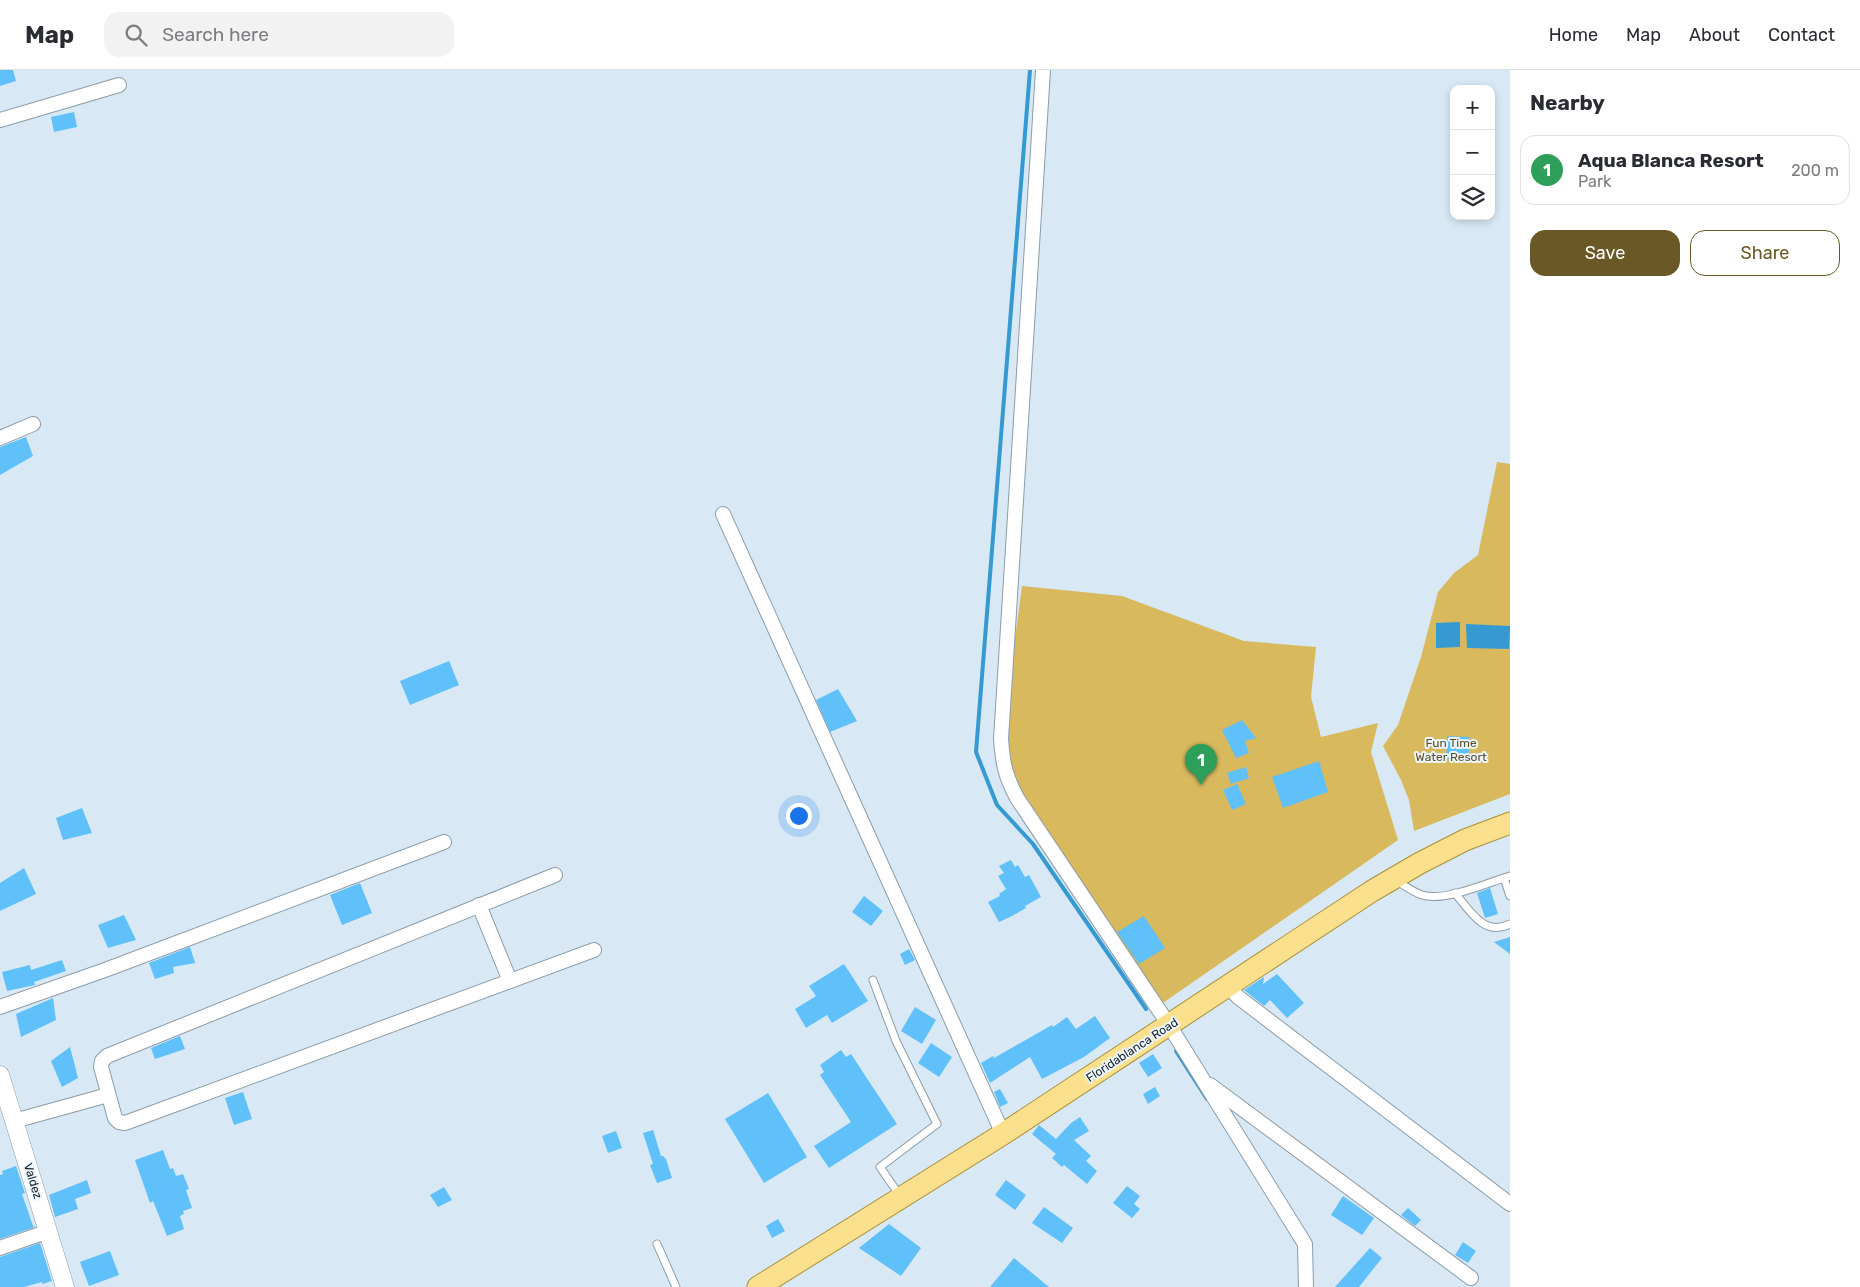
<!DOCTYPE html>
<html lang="en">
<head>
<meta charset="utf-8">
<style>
	:root { --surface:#fff; --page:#f2f2f3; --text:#2b2b33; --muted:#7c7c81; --line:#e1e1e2; --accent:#6a5926 }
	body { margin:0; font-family:Rubik,sans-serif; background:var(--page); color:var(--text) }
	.controls { position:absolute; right:15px; top:15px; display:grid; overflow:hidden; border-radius:10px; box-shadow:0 2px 8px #0003 }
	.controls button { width:45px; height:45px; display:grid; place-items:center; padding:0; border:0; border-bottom:1px solid var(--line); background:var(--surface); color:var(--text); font:25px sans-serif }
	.you { position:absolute; left:798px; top:745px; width:18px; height:18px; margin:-12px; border:4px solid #fff; border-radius:50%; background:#1a73e8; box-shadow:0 0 0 8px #1a73e833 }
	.badge { display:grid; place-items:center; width:32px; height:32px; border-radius:50%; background:var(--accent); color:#fff; font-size:16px; font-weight:700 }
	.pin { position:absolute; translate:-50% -41px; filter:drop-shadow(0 1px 2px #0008) }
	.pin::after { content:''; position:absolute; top:26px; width:18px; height:15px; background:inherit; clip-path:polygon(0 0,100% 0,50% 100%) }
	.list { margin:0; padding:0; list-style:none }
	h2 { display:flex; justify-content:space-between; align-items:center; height:65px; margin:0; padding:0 20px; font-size:21px }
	h2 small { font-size:16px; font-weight:400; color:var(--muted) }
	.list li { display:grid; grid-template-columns:32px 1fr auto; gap:15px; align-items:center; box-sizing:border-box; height:70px; margin:0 10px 10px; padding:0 10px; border:1px solid var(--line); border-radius:15px }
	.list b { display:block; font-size:19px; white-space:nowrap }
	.list p { margin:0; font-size:16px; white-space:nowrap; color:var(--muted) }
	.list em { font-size:16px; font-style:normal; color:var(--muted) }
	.actions { display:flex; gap:10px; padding:15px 20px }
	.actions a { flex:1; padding:11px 0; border:1px solid var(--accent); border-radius:15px; text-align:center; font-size:18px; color:var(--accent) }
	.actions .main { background:var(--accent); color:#fff }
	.icon { flex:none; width:28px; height:28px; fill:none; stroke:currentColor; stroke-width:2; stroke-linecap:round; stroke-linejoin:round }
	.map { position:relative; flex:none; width:1510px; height:1217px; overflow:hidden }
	header { display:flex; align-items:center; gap:30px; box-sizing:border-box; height:70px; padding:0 25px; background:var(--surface); border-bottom:1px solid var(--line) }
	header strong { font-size:24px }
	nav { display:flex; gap:28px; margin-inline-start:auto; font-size:18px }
	.search { width:350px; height:45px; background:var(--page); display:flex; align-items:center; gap:12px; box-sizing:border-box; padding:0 18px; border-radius:15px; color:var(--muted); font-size:19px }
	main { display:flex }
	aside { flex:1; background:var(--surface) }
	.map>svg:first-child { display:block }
</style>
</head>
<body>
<header>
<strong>Map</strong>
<div class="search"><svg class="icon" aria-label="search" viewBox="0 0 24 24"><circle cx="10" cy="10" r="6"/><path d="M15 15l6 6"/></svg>Search here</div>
<nav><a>Home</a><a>Map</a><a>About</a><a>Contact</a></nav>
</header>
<main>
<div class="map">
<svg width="1510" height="1217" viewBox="0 0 1510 1217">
	<rect width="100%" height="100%" fill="#d8e9f5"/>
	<g fill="#d8b95e">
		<path d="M1497,392L1510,394V724L1414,761L1409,730L1401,710L1383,676L1398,655L1421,587L1438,522L1454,503L1478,485Z"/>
		<path d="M1022,516L1122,526L1244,571L1316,577L1311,627L1321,667L1378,653L1371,682L1398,770L1160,935L1027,731L1012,700L1008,675V620Z"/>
	</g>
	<g fill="#359ad2">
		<path d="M1460,552V577L1436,578V553Z"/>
		<path d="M1466,554L1510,556L1509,579L1467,578Z"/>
	</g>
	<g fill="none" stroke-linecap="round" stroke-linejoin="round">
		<g stroke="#359ad2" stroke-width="4">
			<path d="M1030,0L976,682L997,735L1033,774L1146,939"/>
			<path d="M1176,981L1207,1029"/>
		</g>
	</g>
	<g fill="#5fc0fa">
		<path d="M0,0H13L16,11L0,16Z"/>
		<path d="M74,42L77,57L54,62L51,47Z"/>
		<path d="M26,367L33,386L0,405V377Z"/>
		<path d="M449,591L459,615L410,635L400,611Z"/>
		<path d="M838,619L857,651L830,662L816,630Z"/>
		<path d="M1242,650L1256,668L1245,671L1249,683L1236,688L1222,660Z"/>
		<path d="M1447,666L1469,667V689H1446Z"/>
		<path d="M1319,691L1328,722L1283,738L1272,707Z"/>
		<path d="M1246,697L1249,708L1231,714L1227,703Z"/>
		<path d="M1237,714L1246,734L1232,740L1223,720Z"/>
		<path d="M82,738L92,763L63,770L56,748Z"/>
		<path d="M1011,790L1015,797L1018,795L1025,807L1029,805L1041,827L1025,836L1026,838L1012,846L999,852L988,832L1000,826L999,824L1006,819L998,806L1004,803L999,796Z"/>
		<path d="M24,798L36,824L0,841V813Z"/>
		<path d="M360,813L372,843L342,855L330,825Z"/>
		<path d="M1490,818L1498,844L1485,848L1477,823Z"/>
		<path d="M864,826L883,841L871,856L852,842Z"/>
		<path d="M124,845L136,870L108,878L98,855Z"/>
		<path d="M1144,846L1165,878L1139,894L1117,862Z"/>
		<path d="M1510,867V884L1494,872Z"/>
		<path d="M190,877L195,893L173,897L174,903L155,909L149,893Z"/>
		<path d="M909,879L915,890L905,895L900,884Z"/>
		<path d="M62,890L66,901L34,912L35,915L7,921L2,902L30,895L31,900Z"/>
		<path d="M844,894L868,931L832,953L827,945L806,958L795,939L816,926L809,916Z"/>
		<path d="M1277,904L1304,933L1287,948L1270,930L1264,936L1244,920L1264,907L1263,914Z"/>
		<path d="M53,928L56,950L21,967L16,944Z"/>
		<path d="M915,937L936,950L922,974L901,961Z"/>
		<path d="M1095,946L1110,968L1084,987L1042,1009L1030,987L990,1013L981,993L993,986L994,988L1052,955L1053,957L1067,947L1076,959Z"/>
		<path d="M180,966L185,979L155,989L151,978Z"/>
		<path d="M931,973L952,987L939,1007L918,993Z"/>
		<path d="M70,977L78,1008L62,1017L51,991Z"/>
		<path d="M841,980L846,987L851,984L897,1054L829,1098L814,1076L851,1052L820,1005L824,1002L820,995Z"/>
		<path d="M1153,984L1162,998L1148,1007L1139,993Z"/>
		<path d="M1155,1017L1160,1026L1148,1034L1143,1024Z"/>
		<path d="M1000,1019L1008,1033L1000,1037L994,1022Z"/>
		<path d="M243,1022L252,1049L234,1055L225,1028Z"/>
		<path d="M768,1023L807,1087L764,1113L725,1049Z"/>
		<path d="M1080,1047L1089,1061L1074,1070L1091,1086L1086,1091L1097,1101L1087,1114L1064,1095L1062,1097L1052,1088L1056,1084L1032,1064L1039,1055L1056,1069L1071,1053Z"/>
		<path d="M653,1060L661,1086H663L666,1089L672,1108L657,1113L650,1095L653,1094L643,1063Z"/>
		<path d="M616,1061L622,1078L608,1083L602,1066Z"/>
		<path d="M163,1080L170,1099L173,1098L176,1106L183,1104L189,1119L186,1120L192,1138L183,1141L184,1144L180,1146L184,1159L167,1166L153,1131L150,1133L135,1090Z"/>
		<path d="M16,1096L25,1123L22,1124L33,1156L35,1157L0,1169V1105L3,1104L2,1101Z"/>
		<path d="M87,1110L91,1123L75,1129L78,1139L55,1147L49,1125Z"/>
		<path d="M1006,1110L1026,1125L1015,1140L995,1125Z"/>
		<path d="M1127,1116L1140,1126L1134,1134L1140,1139L1132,1148L1113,1133Z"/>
		<path d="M444,1117L452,1130L438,1137L430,1125Z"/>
		<path d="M1343,1126L1374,1148L1362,1165L1331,1145Z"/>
		<path d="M1044,1137L1073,1158L1062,1173L1032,1153Z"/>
		<path d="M1408,1138L1421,1150L1415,1156L1401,1145Z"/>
		<path d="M778,1149L785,1161L772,1168L766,1156Z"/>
		<path d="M889,1154L921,1178L901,1206L859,1178Z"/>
		<path d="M1463,1172L1476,1181L1468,1193L1455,1185Z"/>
		<path d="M40,1173L52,1211L42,1214V1212L24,1217H0V1187Z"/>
		<path d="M1370,1178L1382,1188L1359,1217H1335Z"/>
		<path d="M110,1181L119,1205L89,1216L80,1192Z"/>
		<path d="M1014,1188L1049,1217H990Z"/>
	</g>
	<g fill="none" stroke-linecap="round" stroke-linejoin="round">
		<defs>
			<g id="service">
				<path d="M1504,808L1510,826"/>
				<path d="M1397,811C1405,816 1413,822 1422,825C1445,832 1487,813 1510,806"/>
				<path d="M1455,823C1470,841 1484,867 1510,854"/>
				<path d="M873,910L896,971L937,1054L880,1097L900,1126"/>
				<path d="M657,1174L676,1217"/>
			</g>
			<g id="minor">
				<path d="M1043,0L1001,669C1003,695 1005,705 1017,728L1169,955L1305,1174L1306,1217"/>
				<path d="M0,50L119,15"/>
				<path d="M0,368L33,354"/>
				<path d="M723,444C815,651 910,857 1003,1064"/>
				<path d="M555,805L107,986L102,991L101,997L115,1048L119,1052L125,1053L594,880"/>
				<path d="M479,835L510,911"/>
				<path d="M1228,916L1238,927L1510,1134"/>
				<path d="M0,937L105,900L444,772"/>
				<path d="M1210,1015L1471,1208"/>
				<path d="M14,1051L108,1025"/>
				<path d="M0,1178L49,1161"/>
			</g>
			<path id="tertiary" d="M0,1005L65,1217"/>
			<path id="primary" d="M758,1217L1003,1064L1372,821L1420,793L1465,770L1510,753"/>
		</defs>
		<use href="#service" stroke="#8b9ca7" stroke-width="9"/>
		<use href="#minor" stroke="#8b9ca7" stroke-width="16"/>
		<use href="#tertiary" stroke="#8b9ca7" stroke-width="19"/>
		<use href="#primary" stroke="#a98f36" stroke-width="23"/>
		<use href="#service" stroke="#fff" stroke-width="7"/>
		<use href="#minor" stroke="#fff" stroke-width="14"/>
		<use href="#tertiary" stroke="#fff" stroke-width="18"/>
		<use href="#primary" stroke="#fae08c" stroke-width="21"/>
	</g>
	<g text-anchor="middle" stroke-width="4" stroke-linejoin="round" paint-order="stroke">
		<g font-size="12" fill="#5d4f26" stroke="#ebf5fd">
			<text x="1451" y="677">Fun Time<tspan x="1451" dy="14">Water Resort</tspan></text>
		</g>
		<g font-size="12" fill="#191f23" stroke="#ebf5fd">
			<text transform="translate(1132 980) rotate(-33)" y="4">Floridablanca Road</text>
			<text transform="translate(33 1111) rotate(73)" y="4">Valdez</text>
		</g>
	</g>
</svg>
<div class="controls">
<button>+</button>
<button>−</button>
<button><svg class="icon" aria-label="layers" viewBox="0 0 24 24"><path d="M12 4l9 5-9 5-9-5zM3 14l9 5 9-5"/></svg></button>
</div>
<div class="you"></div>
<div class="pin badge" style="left:1201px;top:715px;background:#2e9e5b">1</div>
</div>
<aside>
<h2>Nearby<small></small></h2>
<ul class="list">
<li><span class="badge" style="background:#2e9e5b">1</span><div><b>Aqua Blanca Resort</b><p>Park</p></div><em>200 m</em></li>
</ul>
<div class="actions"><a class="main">Save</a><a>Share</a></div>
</aside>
</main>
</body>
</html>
